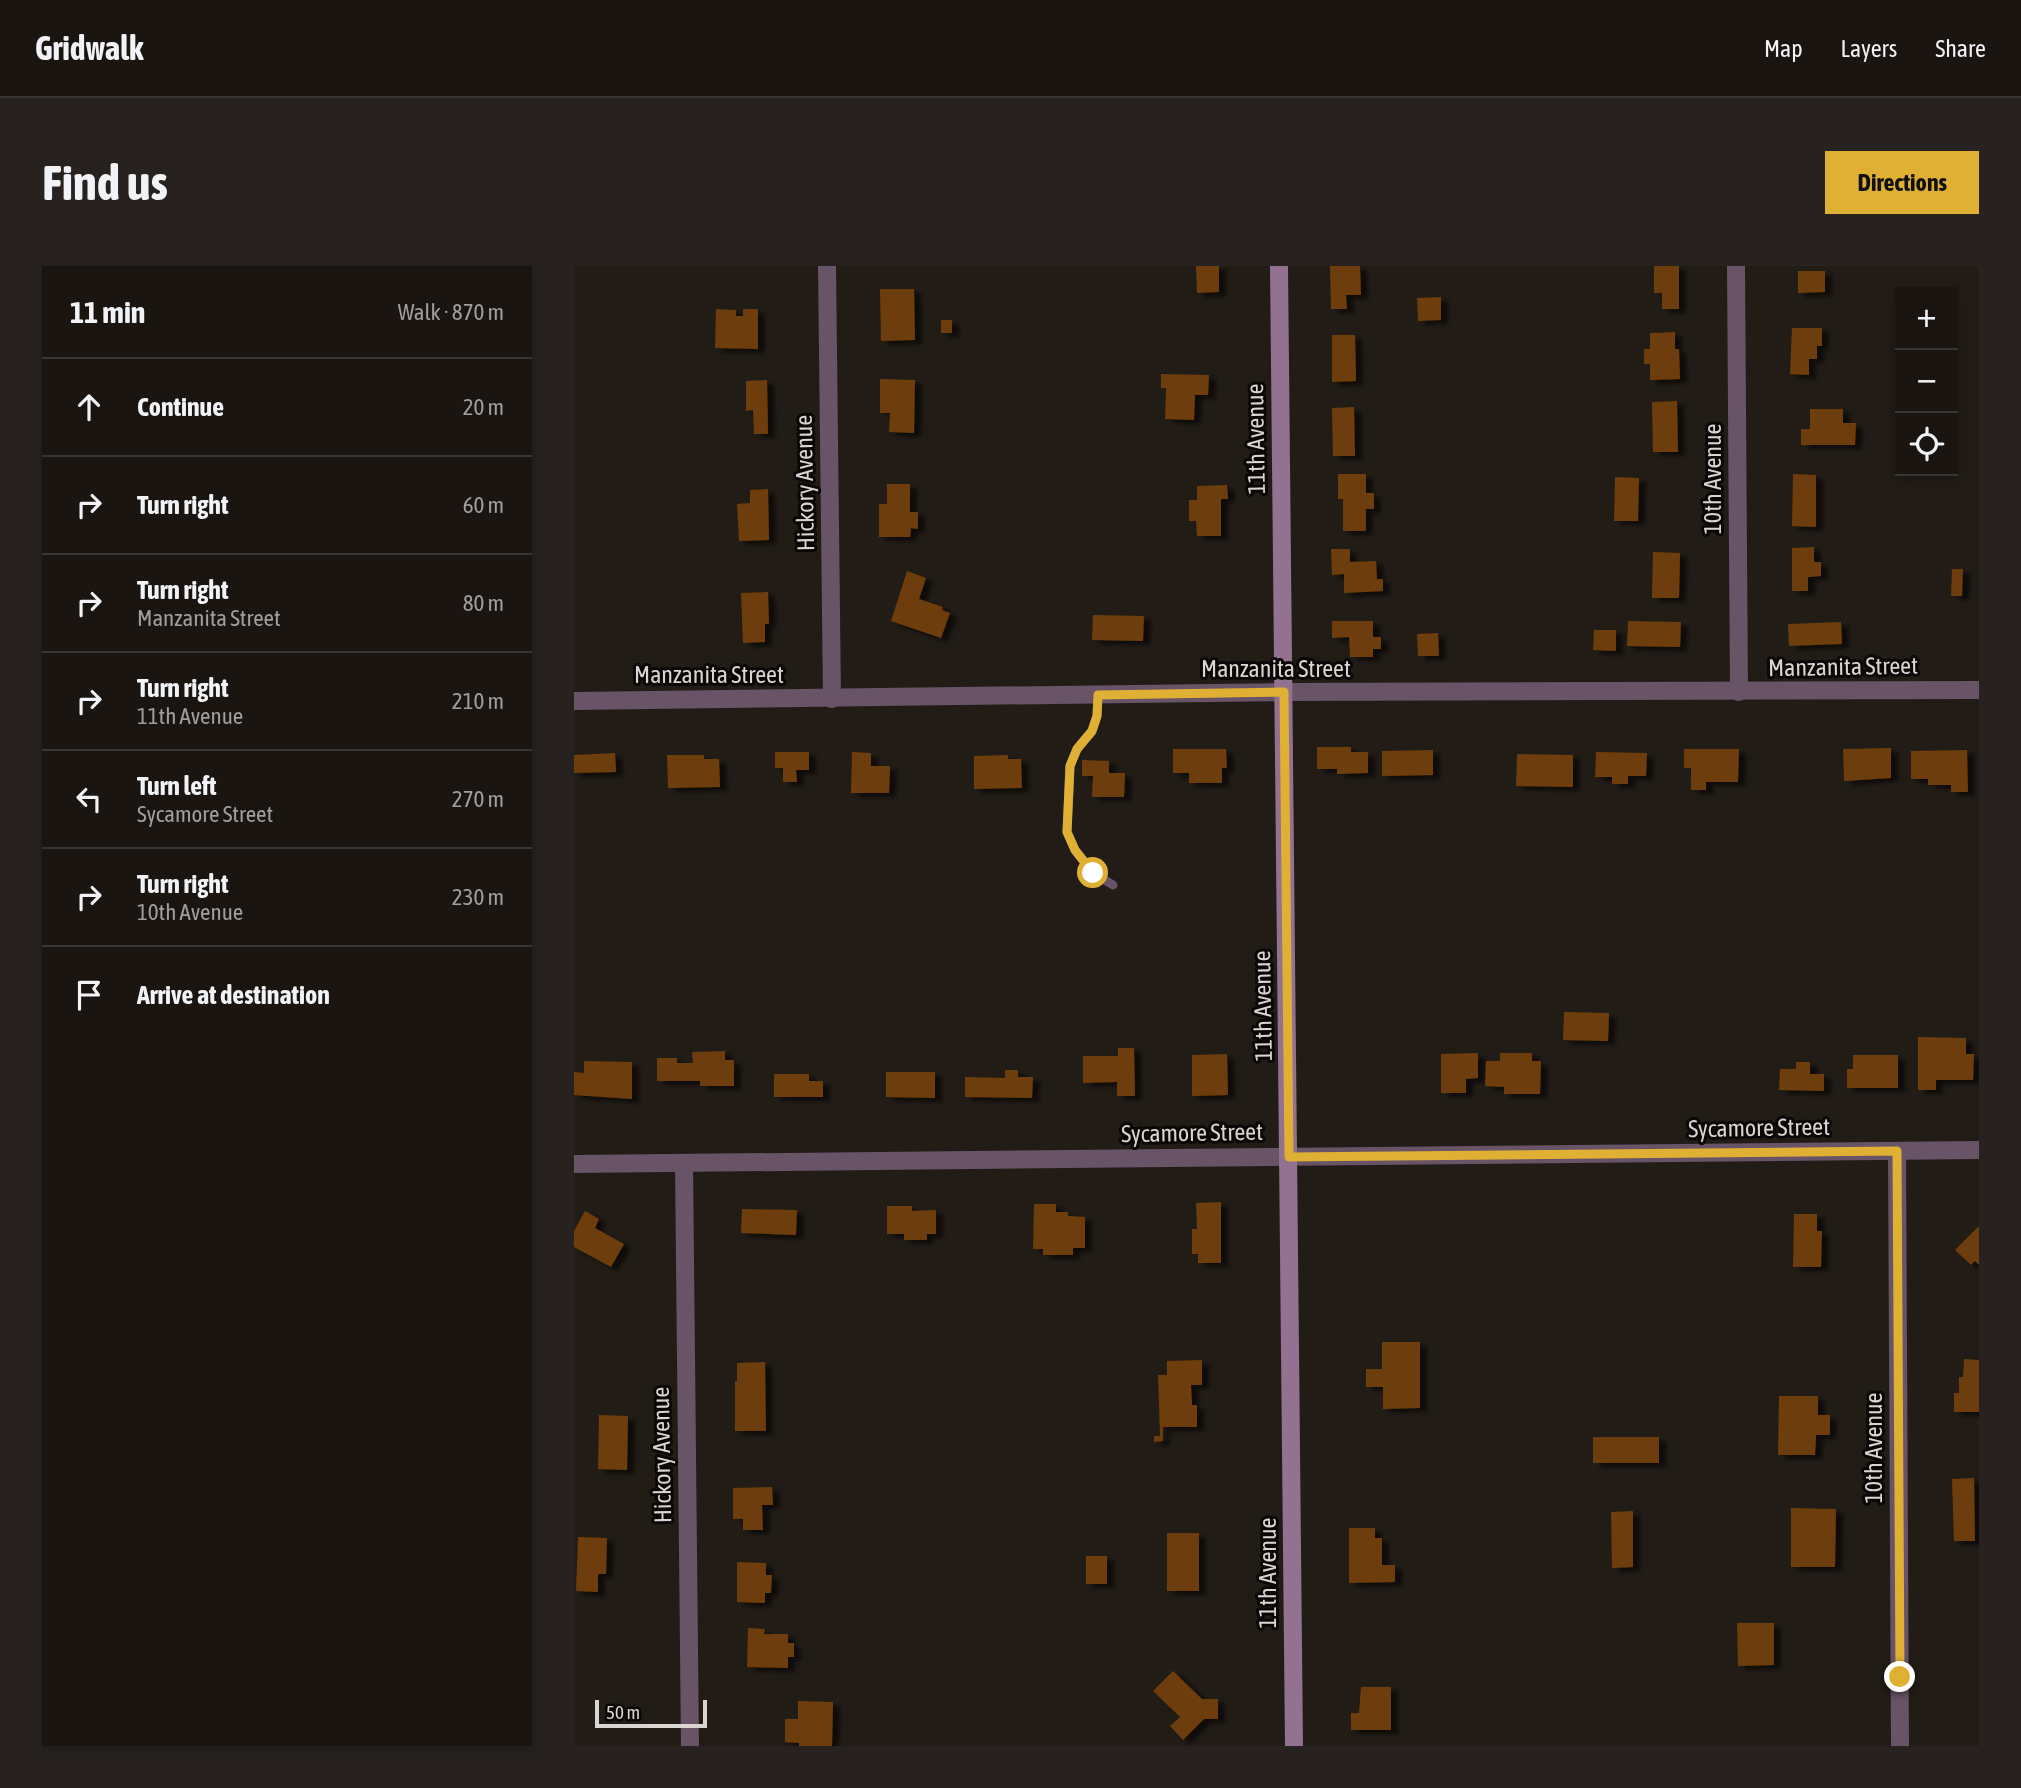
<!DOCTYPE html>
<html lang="en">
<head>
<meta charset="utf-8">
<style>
	:root { --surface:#1a1511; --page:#27221f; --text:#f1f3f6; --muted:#9f9f9f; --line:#383431; --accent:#e0b034 }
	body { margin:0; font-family:"Asap Condensed",sans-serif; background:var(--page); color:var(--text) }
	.controls { position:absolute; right:21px; top:21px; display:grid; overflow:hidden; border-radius:0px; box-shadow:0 4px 10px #0003 }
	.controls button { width:63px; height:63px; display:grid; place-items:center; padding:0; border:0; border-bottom:2px solid var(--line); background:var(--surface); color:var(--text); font:35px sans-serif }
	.scale { position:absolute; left:21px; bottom:18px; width:112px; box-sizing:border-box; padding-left:7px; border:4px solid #dad5d2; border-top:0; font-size:19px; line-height:24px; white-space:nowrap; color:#dad5d2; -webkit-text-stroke:5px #0a0706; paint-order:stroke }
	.stop { position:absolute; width:21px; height:21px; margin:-16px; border:5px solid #e0b034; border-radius:50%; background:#fff }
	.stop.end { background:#e0b034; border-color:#fff; box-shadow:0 2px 7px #0008 }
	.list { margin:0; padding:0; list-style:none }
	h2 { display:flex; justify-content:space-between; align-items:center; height:91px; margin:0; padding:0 28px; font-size:30px }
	h2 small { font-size:23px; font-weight:400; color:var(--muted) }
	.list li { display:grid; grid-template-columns:46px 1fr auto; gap:21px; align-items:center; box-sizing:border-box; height:98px; padding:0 28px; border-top:2px solid var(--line) }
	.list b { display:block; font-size:26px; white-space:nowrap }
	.list p { margin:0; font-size:23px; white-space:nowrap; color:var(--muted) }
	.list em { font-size:23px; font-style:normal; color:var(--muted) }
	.icon { flex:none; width:38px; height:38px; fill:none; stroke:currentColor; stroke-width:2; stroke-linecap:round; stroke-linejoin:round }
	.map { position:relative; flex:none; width:1405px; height:1480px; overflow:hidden; border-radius:0px }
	header { display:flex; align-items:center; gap:42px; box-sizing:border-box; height:98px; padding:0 35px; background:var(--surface); border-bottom:2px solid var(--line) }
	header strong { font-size:33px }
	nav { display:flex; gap:38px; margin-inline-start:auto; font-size:24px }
	.intro { display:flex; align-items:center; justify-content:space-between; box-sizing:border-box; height:168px; padding:0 42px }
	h1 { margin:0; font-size:49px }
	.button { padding:18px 32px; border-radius:0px; background:var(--accent); color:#111; font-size:24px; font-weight:700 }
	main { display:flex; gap:42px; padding:0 42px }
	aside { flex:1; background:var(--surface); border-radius:0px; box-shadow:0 4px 10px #0003 }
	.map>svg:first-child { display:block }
</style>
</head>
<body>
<header>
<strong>Gridwalk</strong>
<nav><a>Map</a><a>Layers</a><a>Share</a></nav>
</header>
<div class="intro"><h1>Find us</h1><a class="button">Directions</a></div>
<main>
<aside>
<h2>11 min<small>Walk · 870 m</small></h2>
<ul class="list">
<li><svg class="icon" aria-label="ahead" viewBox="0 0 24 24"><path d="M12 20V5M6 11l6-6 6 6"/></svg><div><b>Continue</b></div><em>20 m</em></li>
<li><svg class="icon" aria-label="right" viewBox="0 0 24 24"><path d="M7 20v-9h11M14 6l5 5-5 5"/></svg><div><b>Turn right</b></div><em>60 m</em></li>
<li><svg class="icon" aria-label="right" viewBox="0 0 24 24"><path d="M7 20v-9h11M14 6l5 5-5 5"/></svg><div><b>Turn right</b><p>Manzanita Street</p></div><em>80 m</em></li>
<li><svg class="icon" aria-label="right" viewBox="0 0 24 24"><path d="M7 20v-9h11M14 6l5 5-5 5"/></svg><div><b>Turn right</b><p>11th Avenue</p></div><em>210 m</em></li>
<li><svg class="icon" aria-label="left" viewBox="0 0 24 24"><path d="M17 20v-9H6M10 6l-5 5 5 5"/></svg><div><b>Turn left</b><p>Sycamore Street</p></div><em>270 m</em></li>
<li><svg class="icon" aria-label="right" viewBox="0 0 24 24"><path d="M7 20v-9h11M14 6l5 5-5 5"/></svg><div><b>Turn right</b><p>10th Avenue</p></div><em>230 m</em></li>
<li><svg class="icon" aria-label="arrive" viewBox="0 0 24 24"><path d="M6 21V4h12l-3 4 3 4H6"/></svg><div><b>Arrive at destination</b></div></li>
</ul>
</aside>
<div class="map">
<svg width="1405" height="1480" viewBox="0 0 1405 1480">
	<defs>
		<filter id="shadow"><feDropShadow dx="7" dy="4" stdDeviation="2" flood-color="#0009"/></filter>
	</defs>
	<rect width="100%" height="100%" fill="#221c17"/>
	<g fill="#6d3d09" filter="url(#shadow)">
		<path d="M622,0H645V26L623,27Z"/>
		<path d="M756,0H786L787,29H772L773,43H757Z"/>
		<path d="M1080,0H1105V43H1088V27H1080Z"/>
		<path d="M1224,5H1251V26L1224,27Z"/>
		<path d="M306,23H340L341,74L307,75Z"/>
		<path d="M867,31V54L844,55L843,32Z"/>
		<path d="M142,43L162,44V50H169V43H184V83L141,82Z"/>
		<rect x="367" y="54" width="11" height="13"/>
		<path d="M1218,62H1248V80H1243V93H1235V109L1216,108Z"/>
		<path d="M1101,66V83H1105L1106,113L1076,114V98H1070V83H1076V67Z"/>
		<path d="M758,69H781L782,115L758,116Z"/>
		<path d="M587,108L635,109L634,129H621L620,154L591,153L592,122H587Z"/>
		<path d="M306,113L341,114L340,167L315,166L316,147H306Z"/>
		<path d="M193,114L194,168H180L179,144L172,145V115Z"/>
		<path d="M1103,135L1104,186H1079L1078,136Z"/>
		<path d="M780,141L781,190H759L758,142Z"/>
		<path d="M1236,143H1269V157H1282L1281,179H1227V163H1236Z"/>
		<path d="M764,208H792V227H800V243H792V265H769V233H764Z"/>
		<path d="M1219,208L1242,209V261L1218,260Z"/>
		<path d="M1041,211L1065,212L1064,255H1040Z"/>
		<path d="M313,218H336V246H344V263L337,262L336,271H305V238H313Z"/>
		<path d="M653,219L654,233H647V270H623L622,255H615V234H623V220Z"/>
		<path d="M194,223L195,274L165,275L163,238L176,237V224Z"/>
		<path d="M1240,281V296H1247V310L1234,311V325H1218V282Z"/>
		<path d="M757,283H776V296L802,295L803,313H809V325L770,327V308L758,309Z"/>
		<path d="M1079,286L1106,287L1105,332H1078Z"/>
		<path d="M1378,303H1389L1388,330H1377Z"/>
		<path d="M333,305L352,312L345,333L369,341L368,344L376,347L367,372L317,355Z"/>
		<path d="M194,326L195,358H191V376L169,377L167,327Z"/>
		<path d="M519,349L570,350L569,375L518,374Z"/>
		<path d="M758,355H799V371H807V383H799V391H776L775,371L758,372Z"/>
		<path d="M1054,355L1107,356L1106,381L1053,380Z"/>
		<path d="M1267,356L1268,378L1215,380L1214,358Z"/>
		<path d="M1020,364H1042V385L1019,384Z"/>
		<path d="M864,367L865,390H844L843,368Z"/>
		<path d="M743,481H777V486H794V507L763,508V503H743Z"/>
		<path d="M1317,482V512L1270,515L1269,483Z"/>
		<path d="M599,483H652L653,502H648V517H615V507H599Z"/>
		<path d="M1110,483H1165L1164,516H1132V524H1117V502H1110Z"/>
		<path d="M859,484V509L808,510V485Z"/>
		<path d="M1393,484L1394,526H1377V519H1354V513H1337V485Z"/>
		<path d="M201,486H235V504H222L223,516H209V502H201Z"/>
		<path d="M278,486L297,487V500H316L315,527H277Z"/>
		<path d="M1022,486L1073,487L1072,510H1054V518H1038V511H1021Z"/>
		<path d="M41,487L42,506L0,507V489Z"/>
		<path d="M943,488L999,489V521L942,520Z"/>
		<path d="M93,489H130V493H145L146,521L94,522Z"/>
		<path d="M434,489V493H447L448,522L400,523V490Z"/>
		<path d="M508,494L535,495V507H551L550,531H518L519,510H508Z"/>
		<path d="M990,746L1035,747L1034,775L989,774Z"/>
		<path d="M1344,771L1392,772V788H1400L1399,814H1362V824H1344Z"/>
		<path d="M544,782H560L561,830H543V816L509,817V790H544Z"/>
		<path d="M151,785V794H160V820H126V815H83V792H103V797H119L118,786Z"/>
		<path d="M904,787V812L892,813V827H867V788Z"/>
		<path d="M926,787H958V795H967L966,828H930V821L911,820L912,795H926Z"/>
		<path d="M653,788L654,829L618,830V789Z"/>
		<path d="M1279,789H1324V822H1273V803H1279Z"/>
		<path d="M10,795L58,796V833L0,829V806L10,807Z"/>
		<path d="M1222,796H1236V808H1250V825L1205,824L1206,803H1222Z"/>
		<path d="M431,804H444V811H459L458,832L391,831V811L431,812Z"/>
		<path d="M312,806H361V832L312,831Z"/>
		<path d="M200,808H235V815H249V831H200Z"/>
		<path d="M647,936V997H624V988H618V963H623L622,937Z"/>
		<path d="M460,938H482V946H494V950L511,951V982H499V989H469V983H459Z"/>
		<path d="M313,940H338V945L362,944V968H353V974H330V968H313Z"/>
		<path d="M168,943L223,944L222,969L167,967Z"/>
		<path d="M11,945L25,953L21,962L50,978L37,1001L0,981V965Z"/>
		<path d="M1220,948H1243V965H1248L1247,1001H1219Z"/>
		<path d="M1405,960V999L1401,995L1397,999L1381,984Z"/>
		<path d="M808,1076H846V1142L809,1143V1121H792V1103H808Z"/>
		<path d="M1390,1093L1405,1094V1146H1380V1127H1385V1111H1389Z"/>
		<path d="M628,1094V1119H617L618,1139H623V1161H589V1175L580,1176V1170H586L584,1109H593V1095Z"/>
		<path d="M191,1096L192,1165H161V1115H163V1097Z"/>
		<path d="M1205,1130H1244V1149H1256V1169H1242L1241,1189H1204Z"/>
		<path d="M25,1149L54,1150L53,1204L24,1203Z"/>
		<rect x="1019" y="1171" width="66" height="26"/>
		<path d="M1400,1212L1401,1275H1380L1378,1213Z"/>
		<path d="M198,1221L199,1239H188L189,1264H169V1253H159V1222Z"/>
		<path d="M1217,1242L1262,1243L1261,1301H1217Z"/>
		<path d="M1059,1245V1301L1038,1302L1037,1246Z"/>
		<path d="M775,1262H801V1272H808V1299H821V1316L775,1317Z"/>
		<rect x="593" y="1267" width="32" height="58"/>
		<path d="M4,1271L33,1272L32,1308H24V1326L2,1325Z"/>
		<rect x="512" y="1290" width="21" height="28"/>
		<path d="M163,1296L192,1297V1309H198L197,1327H191V1337L163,1336Z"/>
		<path d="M1163,1357H1200V1399L1164,1400Z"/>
		<path d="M174,1362L191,1363L190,1368H214V1377H220V1391H214V1402L173,1401Z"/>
		<path d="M599,1405L628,1433H644V1453H630L609,1474L596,1460L606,1451L579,1425Z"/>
		<path d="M787,1421H817V1464H777V1447H785Z"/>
		<path d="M224,1435L259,1436L258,1480H225V1477L211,1476V1453H224Z"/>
	</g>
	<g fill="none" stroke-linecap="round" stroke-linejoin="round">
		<path stroke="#685367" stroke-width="9" d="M524,429L523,450L518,465L503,483L496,500L493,566L501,584L519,607L539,619"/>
		<g stroke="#685367" stroke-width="18">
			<path d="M253,0L258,433"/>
			<path d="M1162,0L1165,426"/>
			<path d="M0,435L710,426L1405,424"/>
			<path d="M1323,885L1326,1480"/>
			<path d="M110,897L116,1480"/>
			<path d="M0,898L1405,884"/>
		</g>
		<path stroke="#927191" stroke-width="18" d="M705,0L720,1480"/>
	</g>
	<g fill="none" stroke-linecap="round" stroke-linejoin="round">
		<path stroke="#e0b034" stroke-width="9" d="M519,607L501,584L493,566L496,500L503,483L518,465L523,450L524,429L710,426L715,891L1323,885L1326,1411"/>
	</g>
	<g text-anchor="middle" stroke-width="6" stroke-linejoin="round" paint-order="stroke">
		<g font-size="24" fill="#dad5d2" stroke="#0a0706">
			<text transform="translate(682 173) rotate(-91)" y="8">11th Avenue</text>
			<text transform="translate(1139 213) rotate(-90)" y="8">10th Avenue</text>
			<text transform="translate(231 217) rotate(-91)" y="8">Hickory Avenue</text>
			<text transform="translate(1269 401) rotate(-1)" y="8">Manzanita Street</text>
			<text x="702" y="411">Manzanita Street</text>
			<text x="135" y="417">Manzanita Street</text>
			<text transform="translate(689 740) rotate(-91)" y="8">11th Avenue</text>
			<text transform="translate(1185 862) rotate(-1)" y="8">Sycamore Street</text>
			<text transform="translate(618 867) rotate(-1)" y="8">Sycamore Street</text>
			<text transform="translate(1300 1182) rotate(-90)" y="8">10th Avenue</text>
			<text transform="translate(88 1189) rotate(-91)" y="8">Hickory Avenue</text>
			<text transform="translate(694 1307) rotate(-90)" y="8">11th Avenue</text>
		</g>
	</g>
</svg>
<div class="controls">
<button>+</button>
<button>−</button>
<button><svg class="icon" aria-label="locate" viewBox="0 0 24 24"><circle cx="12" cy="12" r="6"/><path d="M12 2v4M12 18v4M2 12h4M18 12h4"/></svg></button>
</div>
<div class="scale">50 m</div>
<div class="stop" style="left:519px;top:607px"></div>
<div class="stop end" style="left:1326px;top:1411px"></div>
</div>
</main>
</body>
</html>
